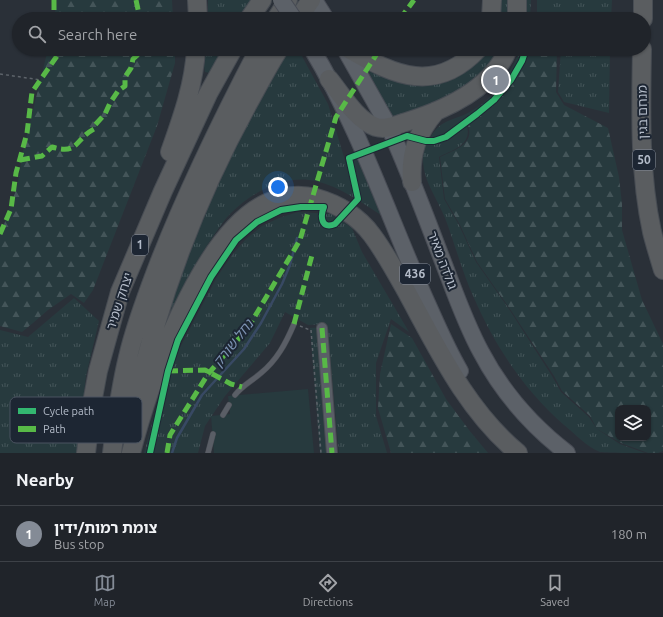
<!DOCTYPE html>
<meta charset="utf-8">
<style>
:root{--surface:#20242a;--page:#2d3036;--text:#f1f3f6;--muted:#a2a4a8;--line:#3d4147;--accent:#848b96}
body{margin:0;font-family:Ubuntu,"Noto Sans Hebrew",sans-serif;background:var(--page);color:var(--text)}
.controls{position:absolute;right:12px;bottom:12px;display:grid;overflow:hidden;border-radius:8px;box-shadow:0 1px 3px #0004}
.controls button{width:36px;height:36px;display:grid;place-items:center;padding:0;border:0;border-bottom:1px solid var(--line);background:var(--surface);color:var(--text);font:20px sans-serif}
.you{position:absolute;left:278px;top:187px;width:14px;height:14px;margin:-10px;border:3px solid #fff;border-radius:50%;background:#1a73e8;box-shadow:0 0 0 6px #1a73e833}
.badge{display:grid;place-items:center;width:26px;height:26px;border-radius:50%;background:var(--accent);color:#fff;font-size:13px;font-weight:700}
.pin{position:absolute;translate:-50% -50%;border:2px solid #fff;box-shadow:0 1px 4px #0006}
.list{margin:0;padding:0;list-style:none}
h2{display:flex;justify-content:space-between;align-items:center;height:52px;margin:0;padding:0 16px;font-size:17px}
h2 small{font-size:13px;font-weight:400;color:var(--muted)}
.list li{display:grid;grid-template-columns:26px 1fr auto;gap:12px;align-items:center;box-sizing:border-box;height:56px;padding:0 16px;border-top:1px solid var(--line)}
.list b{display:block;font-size:15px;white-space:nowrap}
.list p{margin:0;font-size:13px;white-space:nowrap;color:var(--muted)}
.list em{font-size:13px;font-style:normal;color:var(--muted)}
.icon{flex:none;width:22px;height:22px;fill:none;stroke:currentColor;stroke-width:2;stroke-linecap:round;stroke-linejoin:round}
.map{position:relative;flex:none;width:663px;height:453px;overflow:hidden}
.search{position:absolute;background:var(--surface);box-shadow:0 1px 3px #0004;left:12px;right:12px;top:12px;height:44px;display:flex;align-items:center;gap:10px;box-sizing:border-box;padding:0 14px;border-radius:22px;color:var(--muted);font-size:15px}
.sheet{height:108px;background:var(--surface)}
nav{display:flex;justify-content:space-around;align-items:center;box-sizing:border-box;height:56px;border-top:1px solid var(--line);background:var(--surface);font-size:11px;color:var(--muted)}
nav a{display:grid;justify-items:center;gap:2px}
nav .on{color:var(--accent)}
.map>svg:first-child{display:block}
</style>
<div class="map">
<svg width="663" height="453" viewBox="0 0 663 453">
<defs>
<pattern id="grass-tufts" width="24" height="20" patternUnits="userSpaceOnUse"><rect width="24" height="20" fill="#273a3e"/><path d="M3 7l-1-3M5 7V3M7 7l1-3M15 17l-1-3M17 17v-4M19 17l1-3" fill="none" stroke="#445559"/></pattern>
<pattern id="forest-firs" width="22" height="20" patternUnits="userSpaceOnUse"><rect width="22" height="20" fill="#273a3e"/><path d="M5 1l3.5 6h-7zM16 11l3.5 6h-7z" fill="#445559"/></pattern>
</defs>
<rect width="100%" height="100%" fill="#2a3038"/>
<path fill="url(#grass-tufts)" d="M208 0H252L240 19H208Z
M500 0H509V19H499Z
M527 0H531L530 19H526Z
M537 0H612L611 19H537Z
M206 49H224L210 73 205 72 204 67Z
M286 49H298L328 104 353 187 358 186 352 160 359 158 381 215C360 202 341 187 316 181 286 174 253 191 231 213 222 222 215 234 208 244 190 272 175 300 162 330L176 272 218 173Z
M487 49H501L496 59 455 96 391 121 368 70 390 78 417 85 437 83 483 56Z
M520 49H524C511 84 482 113 450 130 444 134 437 138 430 138 440 120 451 121 468 113 493 100 511 75 520 49Z
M561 49H610L609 113 564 102 558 92Z
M467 126C472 145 453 150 439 157L444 199 459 225 476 262 509 309 552 376 561 392 589 417 597 429 620 444 645 453C636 453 608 453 600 452 587 447 575 434 564 425 524 390 495 346 474 298 462 272 455 244 445 218 433 189 419 178 424 144 443 147 452 137 467 126Z
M298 212 332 214 352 228 362 252 409 332 391 319 376 363V416L387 453H339L327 324 308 325 285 312 270 343 225 396 205 426 198 453H144L158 402 173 361 217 277 233 254 246 239 262 226 279 218Z
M74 298 99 321 86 376 77 453H0V330L28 337Z
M326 327 337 453H320L310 328Z"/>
<path fill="url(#forest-firs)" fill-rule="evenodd" d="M57 0H172L173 19H54Z
M48 49H175V63L157 126 93 290 84 303 71 294 48 310 33 323 22 332 0 326V236L17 187 23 151Z
M530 49H557L556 92 564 105 608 128 619 177 622 204V230L642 300 663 344V451L658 453H648L621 443 597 429 590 416 562 391 554 376 510 309 477 262 460 225 445 199 440 157C453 151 475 144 468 126L497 102 509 88ZM618 408H648V438H618Z
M391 324 412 338 446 399 469 430 488 453H391L378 408 380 374Z"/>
<path fill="#273a3e" d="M308 389 314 453H214L211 416 230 414 228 396Z"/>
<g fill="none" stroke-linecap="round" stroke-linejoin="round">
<path stroke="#384963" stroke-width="2.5" d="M172 453 177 438 202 395 244 349 261 323 282 284 290 265 297 238"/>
<defs>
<path id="lane" d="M235 395C243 385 252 381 261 373 277 360 286 343 294 324
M223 415 229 405
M208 453 213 434"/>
<path id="street" d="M322 328 332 453"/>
<path id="primary" d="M314 0 326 19
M312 49C360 129 389 218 427 303 437 325 447 349 460 371
M345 49 389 127C408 169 424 212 440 254 453 287 464 321 481 352 502 392 532 426 567 453"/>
<path id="highway" d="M197 0 198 19
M517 0V19
M249 19 262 0
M276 19 288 0
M298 19 311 0
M491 19 492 0
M643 19V0
M349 49C395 76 436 94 478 49
M642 49C641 109 639 172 652 232 655 244 659 257 663 270
M329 79C342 95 356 120 376 127 386 130 396 125 406 122 445 110 492 89 508 49
M170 152C182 118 194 85 196 49
M412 182C410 153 417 133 436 111
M134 409C157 302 196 198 249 102 259 84 268 66 279 49
M86 453 92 403 98 371 120 292 163 191 208 94 233 49
M112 453C116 421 120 389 128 357 135 326 147 295 158 266 187 191 222 120 259 49
M131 453C148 385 200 233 267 203 282 196 300 194 316 198 338 204 359 217 372 235 384 251 394 269 404 287 436 345 465 409 518 453"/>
</defs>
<use href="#lane" stroke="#484c53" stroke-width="6"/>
<use href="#street" stroke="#484c53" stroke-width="12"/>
<use href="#primary" stroke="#484c55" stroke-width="18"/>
<use href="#highway" stroke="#474c53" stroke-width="20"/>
<path stroke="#5d636a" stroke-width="1.5" stroke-dasharray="3 3" stroke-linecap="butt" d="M0 74 41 80
M300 326 310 330
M311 330 321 453"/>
<use href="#lane" stroke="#5a5e66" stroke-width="5"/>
<use href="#street" stroke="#5a5e66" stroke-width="10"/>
<use href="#primary" stroke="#5c6168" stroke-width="16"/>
<use href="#highway" stroke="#5a5d60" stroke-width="18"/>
<defs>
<path id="primary-bridge" d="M281 0 294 19"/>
</defs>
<use href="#primary-bridge" stroke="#484c55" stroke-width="18" stroke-linecap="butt"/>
<use href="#primary-bridge" stroke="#5c6168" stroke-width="16"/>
<path stroke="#58b947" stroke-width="5" stroke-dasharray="10 5" stroke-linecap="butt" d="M54 0V17L56 19
M136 0 140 19
M400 19 414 0
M20 160 42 156 52 147C79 155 74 140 94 129L95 125 105 114 110 103 118 91 125 86V77L131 68 133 59 144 49
M0 234 11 209 16 173 27 133 32 92 57 56 59 49
M294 324 312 255
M322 328 332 453
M168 371 205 370 231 384 242 387
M167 453 170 435 208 374 248 328 300 240 336 117 380 49"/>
<defs>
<path id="cycleway" d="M150 453 168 371 178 340 211 277 236 240 257 222 281 210 301 207H324C320 216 321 230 335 224L358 199 349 158 407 136 426 141H434L446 137 477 114 494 100 511 80 522 61 526 49"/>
</defs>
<use href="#cycleway" stroke="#1d2633" stroke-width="8"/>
<use href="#cycleway" stroke="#33b770" stroke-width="6"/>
</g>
<g text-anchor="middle" stroke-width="4" stroke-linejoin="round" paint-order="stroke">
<g fill="#1d2633" stroke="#878f9c" stroke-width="1">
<rect x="633" y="150" width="22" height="20" rx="3"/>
<rect x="132" y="235" width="16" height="20" rx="3"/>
<rect x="400" y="264" width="30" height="20" rx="3"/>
</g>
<g font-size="12" font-weight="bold" fill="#b4bcc9">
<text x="644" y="164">50</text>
<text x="140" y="249">1</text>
<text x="415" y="278">436</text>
</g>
<g font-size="13" fill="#b4bcc9" stroke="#1d2633">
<text transform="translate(642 112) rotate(-91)" y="5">מנחם בגין</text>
<text transform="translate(443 260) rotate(69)" y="5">גולדה מאיר</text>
<text transform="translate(119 301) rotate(-72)" y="5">יצחק שמיר</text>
</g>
<g font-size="14" font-style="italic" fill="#7c92b1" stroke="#1d2633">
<text transform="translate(233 343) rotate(-52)" y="5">נחל שורק</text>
</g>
</g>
<rect x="10" y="397" width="132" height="46" rx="6" fill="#1d2633" stroke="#4a5360" stroke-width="1"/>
<rect x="18" y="408" width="18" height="6" fill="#33b770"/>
<rect x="18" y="426" width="18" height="6" fill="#58b947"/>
<g font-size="11" fill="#b4bcc9">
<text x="43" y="415">Cycle path</text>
<text x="43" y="433">Path</text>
</g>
</svg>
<div class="controls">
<button><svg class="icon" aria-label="layers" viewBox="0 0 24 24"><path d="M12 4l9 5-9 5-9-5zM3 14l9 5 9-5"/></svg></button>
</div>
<div class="you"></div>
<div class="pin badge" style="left:496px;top:80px">1</div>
<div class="search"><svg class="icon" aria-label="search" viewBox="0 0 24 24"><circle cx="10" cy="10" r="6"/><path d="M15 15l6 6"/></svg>Search here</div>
</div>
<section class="sheet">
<h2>Nearby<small></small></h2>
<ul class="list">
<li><span class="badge">1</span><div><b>צומת רמות/ידין</b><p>Bus stop</p></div><em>180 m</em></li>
</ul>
</section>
<nav>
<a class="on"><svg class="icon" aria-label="map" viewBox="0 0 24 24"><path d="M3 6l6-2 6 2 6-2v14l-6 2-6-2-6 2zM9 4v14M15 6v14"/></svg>Map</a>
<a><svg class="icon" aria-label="directions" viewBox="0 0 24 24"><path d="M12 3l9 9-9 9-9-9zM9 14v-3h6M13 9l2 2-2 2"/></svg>Directions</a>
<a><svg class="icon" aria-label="saved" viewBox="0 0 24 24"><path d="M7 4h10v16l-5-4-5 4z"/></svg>Saved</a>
</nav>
